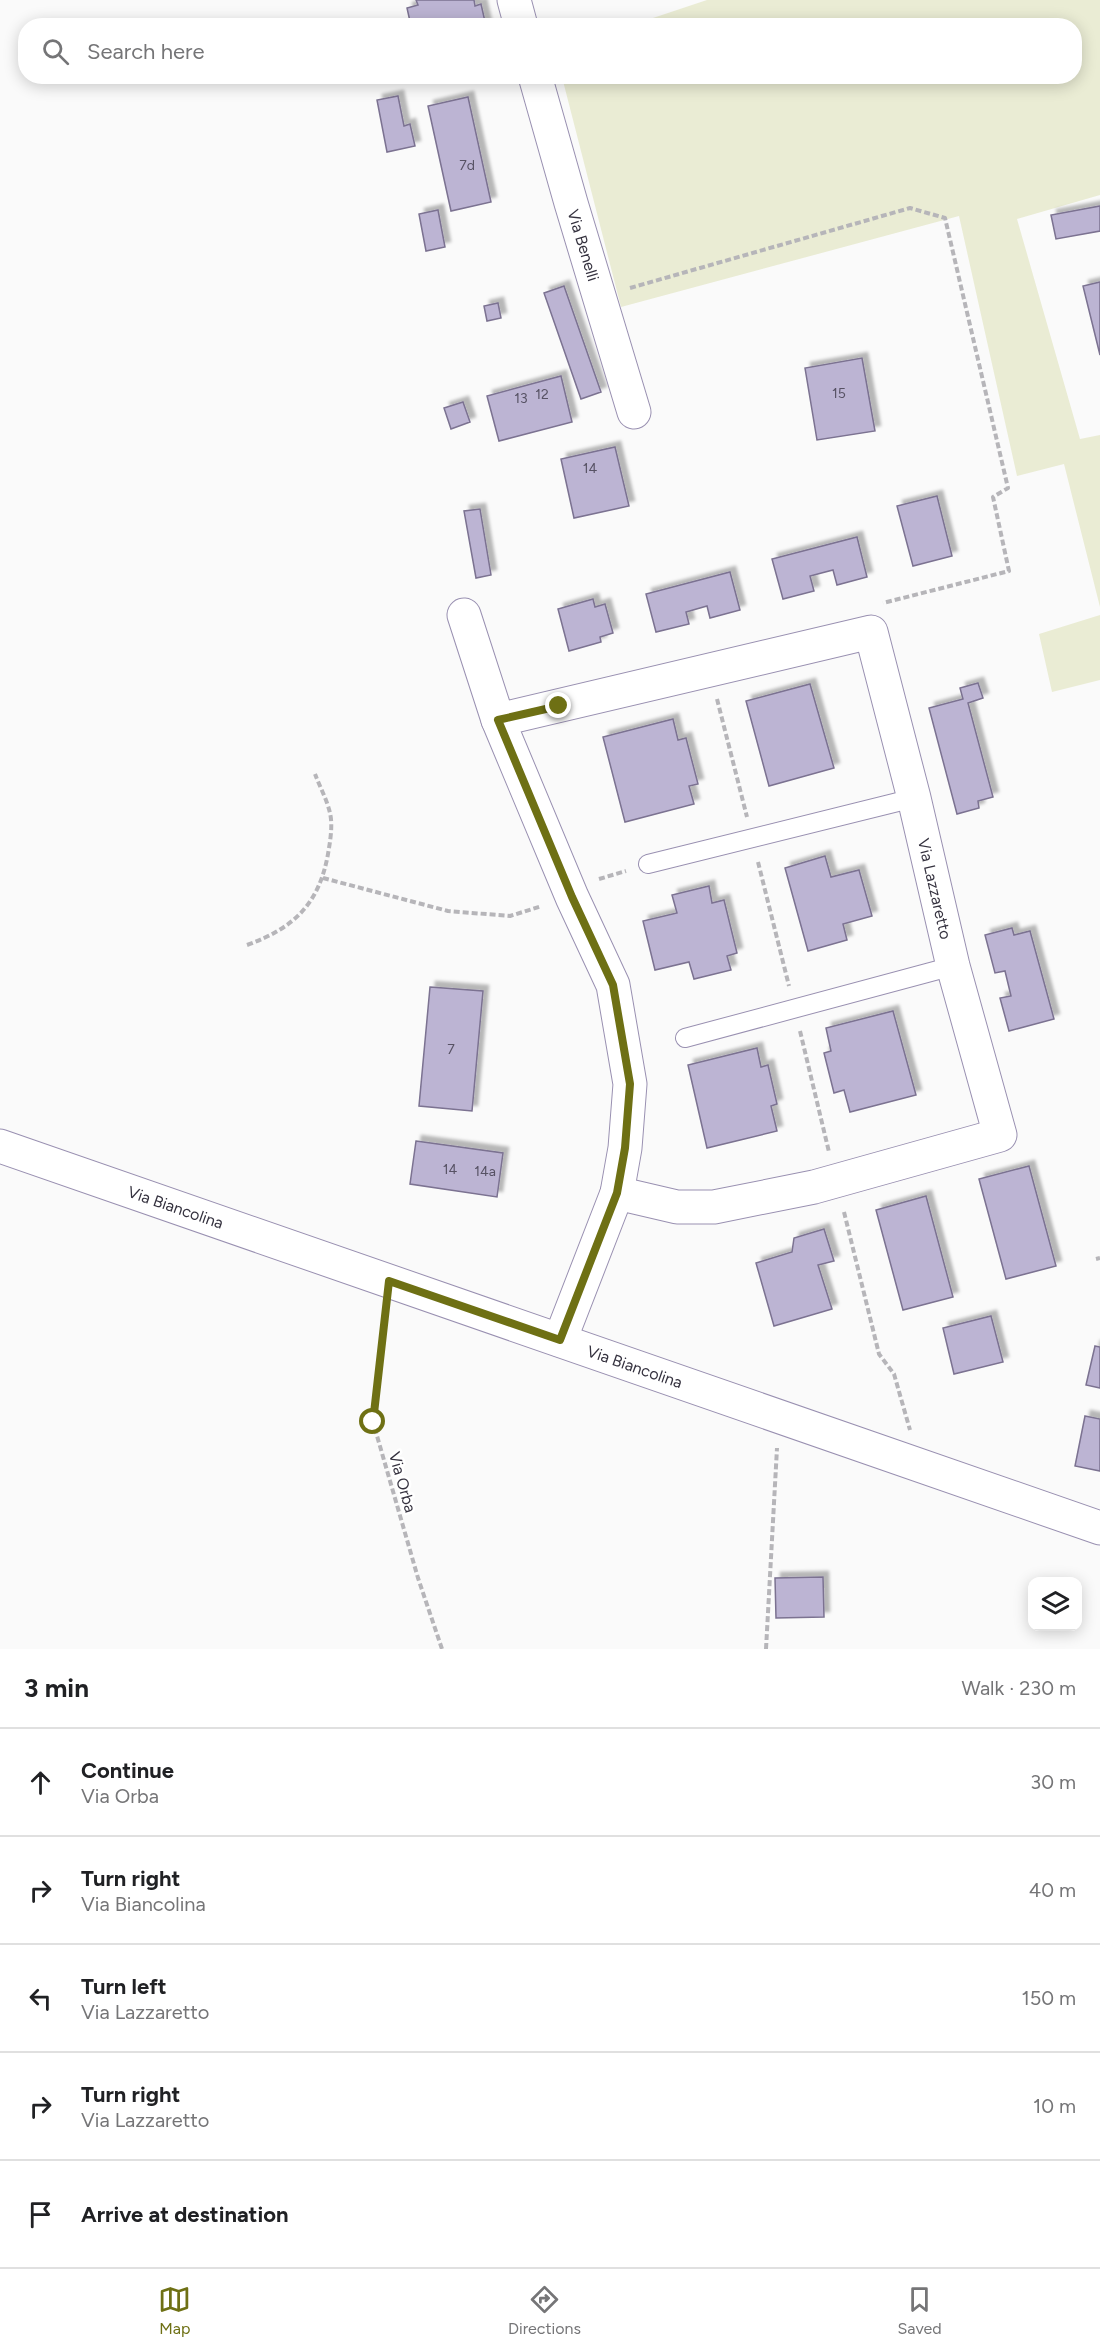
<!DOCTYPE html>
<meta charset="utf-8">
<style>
:root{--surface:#fff;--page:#f2f2f2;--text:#202124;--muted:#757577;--line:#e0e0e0;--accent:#6e7014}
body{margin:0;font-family:Figtree,sans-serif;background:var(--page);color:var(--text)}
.controls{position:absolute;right:18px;bottom:18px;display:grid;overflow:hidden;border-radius:12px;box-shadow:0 3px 15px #0003}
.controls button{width:54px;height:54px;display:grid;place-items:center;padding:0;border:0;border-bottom:2px solid var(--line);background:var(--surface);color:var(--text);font:30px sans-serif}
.stop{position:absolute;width:18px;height:18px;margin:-14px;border:4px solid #6e7014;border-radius:50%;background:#fff}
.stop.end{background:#6e7014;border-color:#fff;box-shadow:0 2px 6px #0008}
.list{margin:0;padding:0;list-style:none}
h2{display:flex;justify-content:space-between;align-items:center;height:78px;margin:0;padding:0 24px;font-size:26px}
h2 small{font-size:20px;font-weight:400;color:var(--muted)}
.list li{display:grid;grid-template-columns:39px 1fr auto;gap:18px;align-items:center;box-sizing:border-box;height:108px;padding:0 24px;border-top:2px solid var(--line)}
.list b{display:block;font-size:22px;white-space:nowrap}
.list p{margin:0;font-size:20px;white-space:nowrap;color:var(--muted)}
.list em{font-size:20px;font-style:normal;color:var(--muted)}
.icon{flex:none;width:33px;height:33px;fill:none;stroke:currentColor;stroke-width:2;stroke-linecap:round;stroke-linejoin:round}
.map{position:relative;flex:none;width:1100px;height:1649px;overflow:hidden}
.search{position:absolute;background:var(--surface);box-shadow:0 3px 15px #0003;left:18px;right:18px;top:18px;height:66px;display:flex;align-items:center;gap:15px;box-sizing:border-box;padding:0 21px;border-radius:24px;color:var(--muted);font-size:22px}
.sheet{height:618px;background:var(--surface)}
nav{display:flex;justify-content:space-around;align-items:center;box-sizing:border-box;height:84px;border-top:2px solid var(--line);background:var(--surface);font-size:16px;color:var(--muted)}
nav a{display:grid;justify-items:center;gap:3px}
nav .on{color:var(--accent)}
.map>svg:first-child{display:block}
</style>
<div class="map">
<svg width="1100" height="1649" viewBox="0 0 1100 1649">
<defs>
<filter id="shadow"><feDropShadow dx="5.5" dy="-5.5" stdDeviation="1.5" flood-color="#0004"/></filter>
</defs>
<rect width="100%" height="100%" fill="#fafafa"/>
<path fill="#eaecd4" d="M707 0H1100V195L1017 219 1080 439 1100 435V607L1064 464 1017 476 959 216 621 307 562 77 1074 76V26L632 25Z
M1100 615V680L1052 692 1039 634Z"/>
<path fill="#bcb4d3" stroke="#7b7291" stroke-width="1.5" filter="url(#shadow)" d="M416 0H474L475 6 481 4 486 26H411L407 8 418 5Z
M398 96 404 126 410 124 415 146 387 152 377 100Z
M468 97 491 202 451 211 428 106Z
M1100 206V231L1056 239 1051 215Z
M438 210 445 247 426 251 419 214Z
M1100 282V355L1083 286Z
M564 286 601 392 581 399 544 293Z
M498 303 501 318 487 321 484 306Z
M862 358 875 431 817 440 805 368Z
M561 376 572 422 499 441 487 396Z
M463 402 470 422 451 429 444 408Z
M615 447 629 506 574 518 561 459Z
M937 496 952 556 913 566 897 506Z
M480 509 491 575 476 578 464 511Z
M857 537 867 577 837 585 833 570 810 576 814 591 783 599 772 559Z
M730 572 740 610 710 618 707 606 686 612 689 624 656 632 646 594Z
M593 599 595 607 605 604 613 633 600 637 601 642 569 651 558 609Z
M978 683 983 698 968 703 993 797 978 801 979 808 957 814 929 708 963 699 960 688Z
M810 684 834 768 769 786 746 701Z
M673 719 678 740 686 738 698 784 689 786 694 804 625 822 603 737Z
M825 856 831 877 859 870 872 916 843 924 847 940 808 951 785 868Z
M709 886 712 903 724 900 737 953 727 956 731 970 694 979 689 962 655 970 643 921 677 913 672 895Z
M1012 928 1014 935 1030 931 1054 1019 1009 1031 1000 998 1011 996 1005 971 995 973 985 935Z
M430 987 483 991 472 1111 419 1106Z
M893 1011 916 1095 850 1112 844 1090 834 1093 824 1053 831 1051 826 1028Z
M757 1048 761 1067 768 1065 777 1104 771 1106 777 1131 707 1148 688 1065Z
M416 1141 503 1153 497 1197 410 1184Z
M1029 1166 1056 1266 1006 1279 979 1179Z
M926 1196 953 1297 903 1310 876 1210Z
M824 1229 834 1261 818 1265 832 1309 774 1326 756 1263 792 1252 794 1238Z
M991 1316 1003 1362 954 1374 943 1328Z
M1095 1346 1100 1347V1388L1086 1385Z
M1085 1416 1100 1419V1471L1075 1466Z
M823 1577 824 1617 776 1618 775 1578Z"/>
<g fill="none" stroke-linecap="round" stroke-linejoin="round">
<defs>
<path id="lane" d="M648 864 914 798
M685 1038 953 966"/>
<g id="street">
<path d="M514 0 521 26"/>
<path id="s1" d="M535 76 571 203 634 412"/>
<path d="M464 615 498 720 572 897 613 985 630 1084 625 1148 617 1193 560 1340"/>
<path id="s2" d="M498 720 871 632 914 798 953 966 1000 1135 814 1187 714 1207H677L617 1193"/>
</g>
<g id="secondary">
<path id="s3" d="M0 1146 1100 1528"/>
</g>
</defs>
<use href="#lane" stroke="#9990b1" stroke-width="20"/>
<use href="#street" stroke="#9990b1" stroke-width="35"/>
<use href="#secondary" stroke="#9990b1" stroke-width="35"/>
<path stroke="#b6b5b9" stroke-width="4" stroke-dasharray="6 3" stroke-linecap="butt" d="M630 288 910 208 945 218 1008 488 993 497 1009 571 883 603
M717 699 747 817
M758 862 789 986
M323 878 448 911 510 916 542 906
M599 879 626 871
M247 945C294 928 319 904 328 854 330 842 333 826 330 813 327 800 320 787 315 774
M800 1031 829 1152
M844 1212 879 1354 894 1374 910 1430
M1096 1259 1100 1258
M386 1312 373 1422 418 1578 442 1649
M766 1649 777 1448"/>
<use href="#lane" stroke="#fff" stroke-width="18"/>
<use href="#street" stroke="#fff" stroke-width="33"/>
<use href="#secondary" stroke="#fff" stroke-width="33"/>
</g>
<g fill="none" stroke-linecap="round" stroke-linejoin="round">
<path stroke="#6e7014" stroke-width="8" d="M373 1422 389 1281 560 1340 617 1193 625 1148 630 1084 613 985 572 897 498 720 559 706"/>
</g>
<g text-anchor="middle" stroke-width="5" stroke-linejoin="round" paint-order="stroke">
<g font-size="14" fill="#575264">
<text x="467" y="170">7d</text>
<text x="839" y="398">15</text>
<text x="542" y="399">12</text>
<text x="521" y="403">13</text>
<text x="590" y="473">14</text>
<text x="451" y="1054">7</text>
<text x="450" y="1174">14</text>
<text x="485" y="1176">14a</text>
</g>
<g font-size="16" fill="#35323f" stroke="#fff">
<text dy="6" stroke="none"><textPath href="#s1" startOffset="176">Via Benelli</textPath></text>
<text dy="6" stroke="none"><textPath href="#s2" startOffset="648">Via Lazzaretto</textPath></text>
<text dy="6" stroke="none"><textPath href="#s3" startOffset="186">Via Biancolina</textPath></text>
<text dy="6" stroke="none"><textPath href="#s3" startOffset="672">Via Biancolina</textPath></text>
<text transform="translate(403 1482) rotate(74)" y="6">Via Orba</text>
</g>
</g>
</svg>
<div class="controls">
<button><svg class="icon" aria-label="layers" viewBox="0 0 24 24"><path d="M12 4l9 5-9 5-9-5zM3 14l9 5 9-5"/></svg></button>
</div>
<div class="stop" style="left:373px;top:1422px"></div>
<div class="stop end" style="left:559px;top:706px"></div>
<div class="search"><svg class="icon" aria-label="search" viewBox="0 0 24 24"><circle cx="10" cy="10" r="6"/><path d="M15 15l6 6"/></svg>Search here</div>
</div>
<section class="sheet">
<h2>3 min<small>Walk · 230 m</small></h2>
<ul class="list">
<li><svg class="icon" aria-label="ahead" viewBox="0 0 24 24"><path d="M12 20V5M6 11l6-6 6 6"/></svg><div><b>Continue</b><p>Via Orba</p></div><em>30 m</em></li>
<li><svg class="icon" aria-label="right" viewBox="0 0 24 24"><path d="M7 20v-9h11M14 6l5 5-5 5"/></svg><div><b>Turn right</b><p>Via Biancolina</p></div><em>40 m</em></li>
<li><svg class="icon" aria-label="left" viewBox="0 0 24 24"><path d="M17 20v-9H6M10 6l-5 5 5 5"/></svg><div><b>Turn left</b><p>Via Lazzaretto</p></div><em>150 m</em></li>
<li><svg class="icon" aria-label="right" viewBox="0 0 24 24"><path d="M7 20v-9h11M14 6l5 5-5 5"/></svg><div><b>Turn right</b><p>Via Lazzaretto</p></div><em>10 m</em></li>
<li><svg class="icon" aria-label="arrive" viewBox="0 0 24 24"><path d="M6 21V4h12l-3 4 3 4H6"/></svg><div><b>Arrive at destination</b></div></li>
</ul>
</section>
<nav>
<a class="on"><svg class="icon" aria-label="map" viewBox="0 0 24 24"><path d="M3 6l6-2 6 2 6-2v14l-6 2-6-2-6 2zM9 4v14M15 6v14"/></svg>Map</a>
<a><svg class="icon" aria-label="directions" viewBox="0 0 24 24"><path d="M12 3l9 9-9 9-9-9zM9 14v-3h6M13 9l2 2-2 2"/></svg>Directions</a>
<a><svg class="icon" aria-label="saved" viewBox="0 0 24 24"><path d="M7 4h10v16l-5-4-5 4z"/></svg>Saved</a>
</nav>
